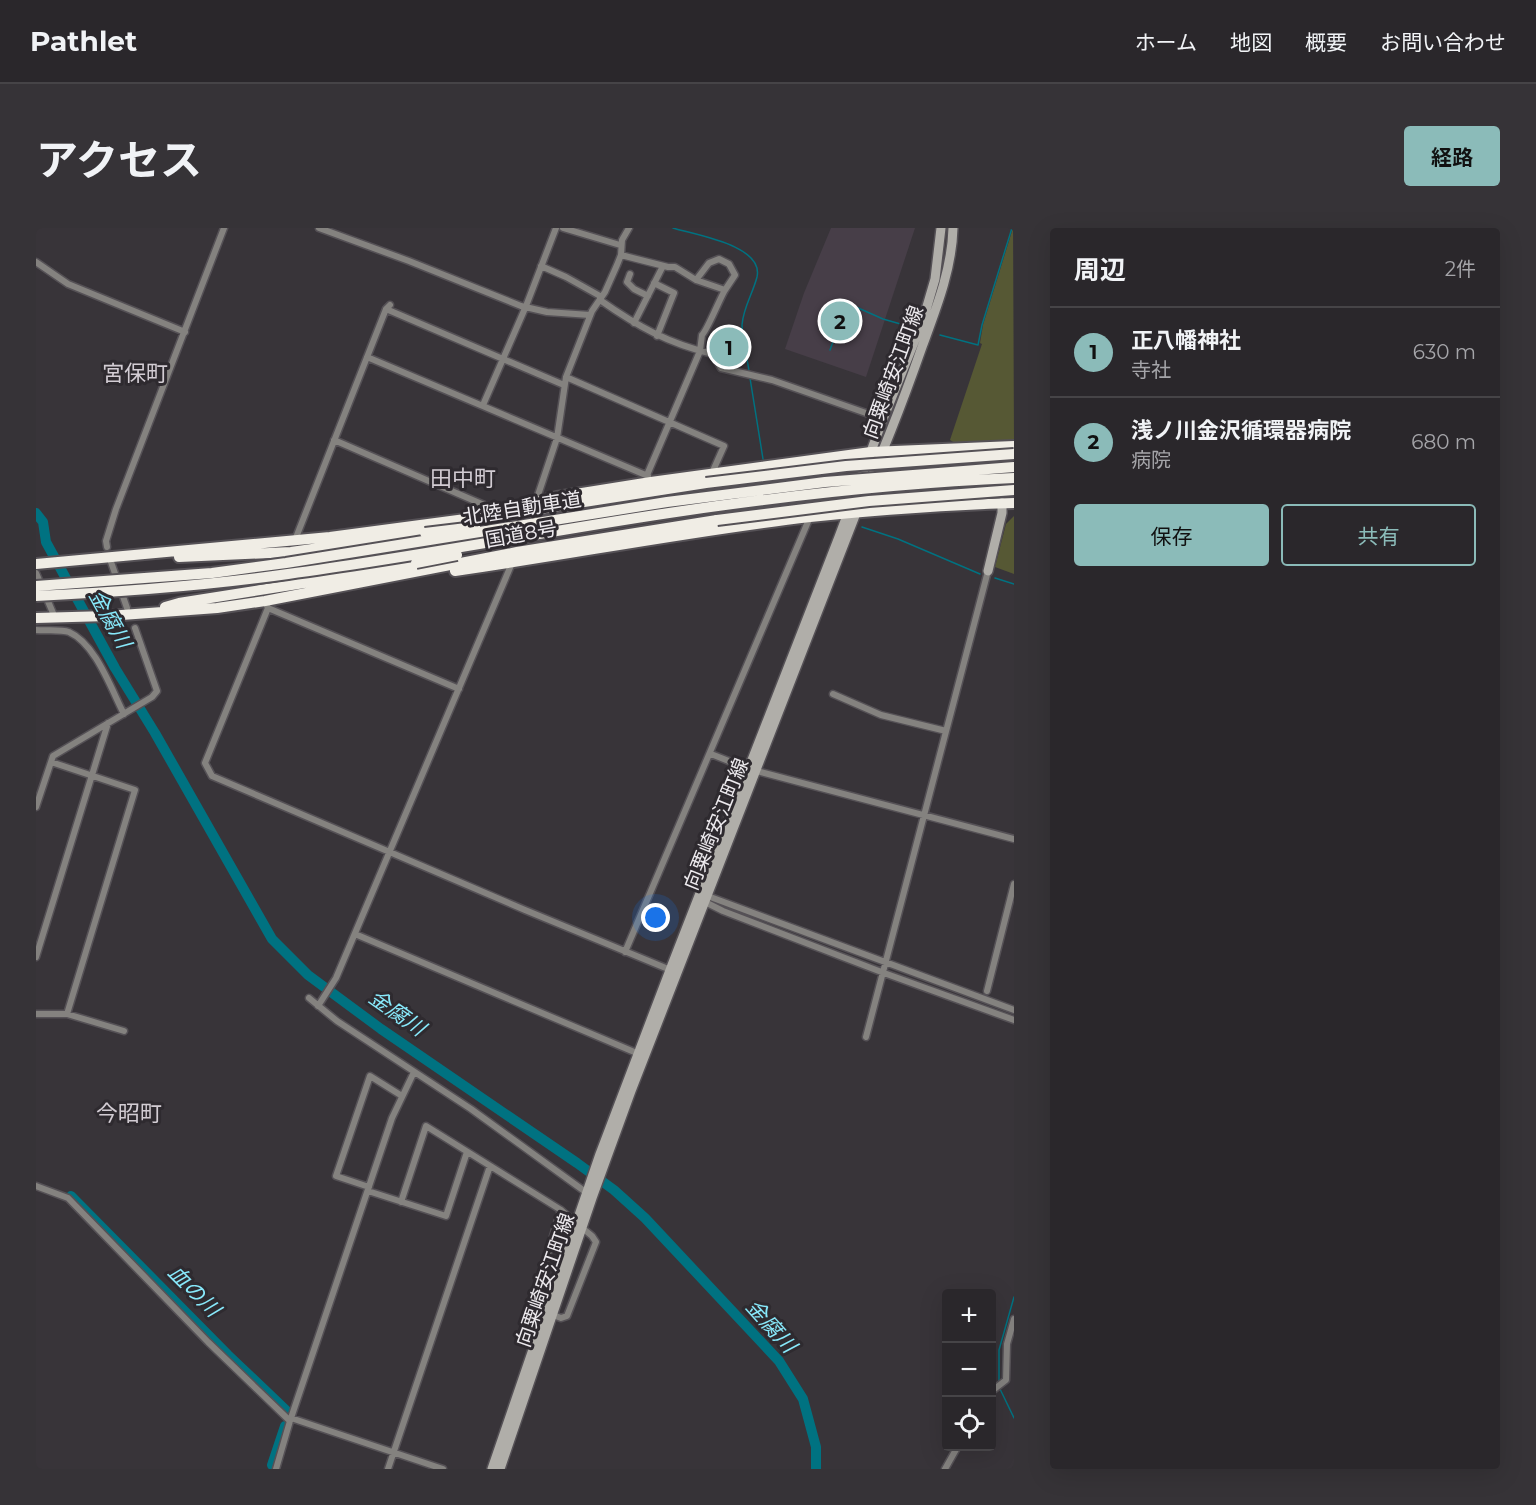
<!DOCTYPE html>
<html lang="ja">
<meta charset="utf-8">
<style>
:root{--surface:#2a272b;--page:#363337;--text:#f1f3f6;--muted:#a5a5a9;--line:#464447;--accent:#8bbbb9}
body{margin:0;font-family:Montserrat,"Noto Sans JP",sans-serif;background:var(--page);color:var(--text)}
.controls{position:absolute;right:18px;bottom:18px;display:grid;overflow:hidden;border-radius:6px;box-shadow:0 6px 24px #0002}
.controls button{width:54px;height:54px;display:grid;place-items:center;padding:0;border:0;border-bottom:2px solid var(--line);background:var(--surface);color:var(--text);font:30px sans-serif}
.you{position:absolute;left:620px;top:690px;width:21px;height:21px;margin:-15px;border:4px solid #fff;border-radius:50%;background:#1a73e8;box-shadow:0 0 0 9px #1a73e833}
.badge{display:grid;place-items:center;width:39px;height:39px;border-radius:50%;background:var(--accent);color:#111;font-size:20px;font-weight:700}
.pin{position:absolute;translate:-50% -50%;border:3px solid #fff;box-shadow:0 2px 6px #0006}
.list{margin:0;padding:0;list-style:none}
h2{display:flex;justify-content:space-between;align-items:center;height:78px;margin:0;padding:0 24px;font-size:26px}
h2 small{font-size:20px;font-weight:400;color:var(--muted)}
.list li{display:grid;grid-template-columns:39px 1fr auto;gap:18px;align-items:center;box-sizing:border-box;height:90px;padding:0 24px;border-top:2px solid var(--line)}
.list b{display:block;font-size:22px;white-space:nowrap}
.list p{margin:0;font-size:20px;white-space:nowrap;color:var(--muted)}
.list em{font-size:20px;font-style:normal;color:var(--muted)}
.actions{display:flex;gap:12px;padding:18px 24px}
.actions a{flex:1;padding:14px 0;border:2px solid var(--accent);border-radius:6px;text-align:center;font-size:21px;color:var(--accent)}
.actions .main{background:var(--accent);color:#111}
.icon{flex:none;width:33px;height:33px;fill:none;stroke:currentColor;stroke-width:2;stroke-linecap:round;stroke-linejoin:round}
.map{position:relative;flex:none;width:978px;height:1241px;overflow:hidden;border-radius:6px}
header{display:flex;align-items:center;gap:36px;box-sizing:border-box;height:84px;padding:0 30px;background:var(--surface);border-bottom:2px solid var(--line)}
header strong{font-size:28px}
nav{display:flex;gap:33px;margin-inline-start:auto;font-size:21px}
.intro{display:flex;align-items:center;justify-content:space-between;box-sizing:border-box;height:144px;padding:0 36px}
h1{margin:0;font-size:42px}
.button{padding:15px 27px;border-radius:6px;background:var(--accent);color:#111;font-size:21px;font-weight:700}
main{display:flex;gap:36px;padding:0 36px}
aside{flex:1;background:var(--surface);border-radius:6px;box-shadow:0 6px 24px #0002}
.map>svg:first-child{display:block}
</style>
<header>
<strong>Pathlet</strong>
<nav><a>ホーム</a><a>地図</a><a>概要</a><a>お問い合わせ</a></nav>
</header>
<div class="intro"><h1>アクセス</h1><a class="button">経路</a></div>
<main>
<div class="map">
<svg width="978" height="1241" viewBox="0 0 978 1241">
<rect width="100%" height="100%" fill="#383439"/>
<path fill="#473e48" d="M795 0H879L830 149 749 121 768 65Z"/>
<path fill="#565834" d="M977 0 978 212 919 215 914 212 946 116 944 115 947 97Z
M978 288V346L959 339 970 296Z"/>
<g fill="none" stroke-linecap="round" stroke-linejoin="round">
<path stroke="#007281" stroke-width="1.5" d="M637 0C659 7 728 17 721 49 717 65 707 80 706 97 706 112 711 128 713 143
M904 107 942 117 946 97 976 0
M794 122 811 75 847 91 875 99
M714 150 727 231
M826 299 862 311 944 346
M959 350 978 356
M963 1153V1122L978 1069
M964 1161 978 1190"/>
<path stroke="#007281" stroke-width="10" d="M0 285 7 294 10 314 79 440 119 505 236 711 272 747 345 801 541 935 578 962 609 990 743 1133 767 1171 780 1219V1241
M35 968 192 1127 253 1185
M236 1237 249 1198"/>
<defs>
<path id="street" d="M283 0 373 33 485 78 511 84 554 87
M527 0 584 17
M585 27 632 39H639L660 52 689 62C684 70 671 103 666 107L664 123 611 247
M0 34 32 56 149 104
M505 38 530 49 564 68V72C601 98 633 116 677 126L685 140 736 152 847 191
M594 46 591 54 598 61 612 68
M660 52 673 35 683 31 693 36 699 47 689 62
M618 55 638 65 621 108
M350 81 528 157
M598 95 627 38
M331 129 612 248
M530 149 688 218 676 245
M447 177 490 78 520 0
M298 212 455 280 459 287
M500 273 521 210 530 149 556 83 569 64 581 37 585 27 586 12 593 0
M259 312 350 81 354 77
M71 319 70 313 80 281 188 0
M75 334 91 380
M0 345 17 385
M229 373 232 380 169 535 176 548 489 682 637 743
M232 380 423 461
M0 402C10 403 24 401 33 404 60 416 75 461 88 486
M797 466 845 487 910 503
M675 526 713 541 978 611
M15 534 99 562 31 786
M0 579 17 528 116 469 121 463 99 400
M669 667 978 782
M667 673 687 683 848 745 978 792
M319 706 603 826
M589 724 774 289
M0 729 72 495
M951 763 978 656
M273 770 301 793 435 881 551 965
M282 778 300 750 476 335
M0 786H31L88 803
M830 809 952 343
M0 958 32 970 172 1114 254 1193
M333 959 300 948 334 848 366 868
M332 963 410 988 431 924
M365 974 390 898 525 982 497 1074 498 1080 509 1084
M525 982 535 991
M517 1087 525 1090 531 1088 560 1014 556 1008 550 1003
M956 1163 970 1152 971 1116 978 1091
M255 1190 407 1241
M240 1241 254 1193 356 890 378 844
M352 1241 454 938
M909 1241 922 1218"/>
<path id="secondary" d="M952 343 966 285V275
M456 1241 564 926 634 742 803 309 847 191 887 92 899 51 905 0
M464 1241 556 970 595 863 820 285C845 230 866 176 886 119 900 81 916 41 917 0"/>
<path id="highway" d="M485 278 521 269 615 254 835 224 978 218
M143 329 255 324 389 305
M0 336 294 309 497 282 670 255
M419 343C537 326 655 303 774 289 842 282 910 277 978 275
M129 379 143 375 287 352 380 335
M0 390 72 388 181 380 229 373 481 324 681 292"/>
</defs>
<use href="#street" stroke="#555156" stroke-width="9"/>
<use href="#secondary" stroke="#555156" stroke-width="12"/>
<use href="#highway" stroke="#555156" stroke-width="14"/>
<use href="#street" stroke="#84827f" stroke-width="6"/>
<use href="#secondary" stroke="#b0aea9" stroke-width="9"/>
<use href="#highway" stroke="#f0ede5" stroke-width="10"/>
<defs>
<path id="highway-bridge" d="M670 255 810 238 978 226
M681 292 833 273 978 262
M389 305 439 299
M380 335 421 327
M0 358 176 345 250 335 631 274 789 254 978 239
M0 368C84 364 168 358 252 346 379 329 506 304 633 285 747 268 862 255 978 250"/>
</defs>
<use href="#highway-bridge" stroke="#555156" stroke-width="14" stroke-linecap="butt"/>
<use href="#highway-bridge" stroke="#f0ede5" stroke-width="10"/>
</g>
<g text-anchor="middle" stroke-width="6" stroke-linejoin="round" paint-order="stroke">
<g font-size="20" fill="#edeaee" stroke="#2e2a2f">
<text transform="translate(857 144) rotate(-70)" y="7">向粟崎安江町線</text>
<text transform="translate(486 280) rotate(-9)" y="7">北陸自動車道</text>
<text transform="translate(485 306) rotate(-10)" y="7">国道8号</text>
<text transform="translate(680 596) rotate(-68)" y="7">向粟崎安江町線</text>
<text transform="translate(509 1052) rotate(-71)" y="7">向粟崎安江町線</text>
</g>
<g font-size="21" font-style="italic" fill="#88e9fb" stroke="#2e2a2f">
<text transform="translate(74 391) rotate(61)" y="7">金腐川</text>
<text transform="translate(361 785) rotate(35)" y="7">金腐川</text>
<text transform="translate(158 1063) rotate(45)" y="7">血の川</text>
<text transform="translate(735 1098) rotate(48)" y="7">金腐川</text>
</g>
<g font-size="22" fill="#d2ccd3" stroke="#2e2a2f">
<text x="99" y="153">宮保町</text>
<text x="427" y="258">田中町</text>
<text x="93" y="893">今昭町</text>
</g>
</g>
</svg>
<div class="controls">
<button>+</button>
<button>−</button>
<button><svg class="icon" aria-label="locate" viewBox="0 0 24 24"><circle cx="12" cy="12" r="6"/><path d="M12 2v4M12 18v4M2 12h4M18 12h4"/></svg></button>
</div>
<div class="you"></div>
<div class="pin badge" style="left:693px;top:119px">1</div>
<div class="pin badge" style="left:804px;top:93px">2</div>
</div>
<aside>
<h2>周辺<small>2件</small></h2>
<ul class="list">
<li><span class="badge">1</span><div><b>正八幡神社</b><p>寺社</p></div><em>630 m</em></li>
<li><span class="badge">2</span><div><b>浅ノ川金沢循環器病院</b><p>病院</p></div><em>680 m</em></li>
</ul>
<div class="actions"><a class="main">保存</a><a>共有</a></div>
</aside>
</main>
